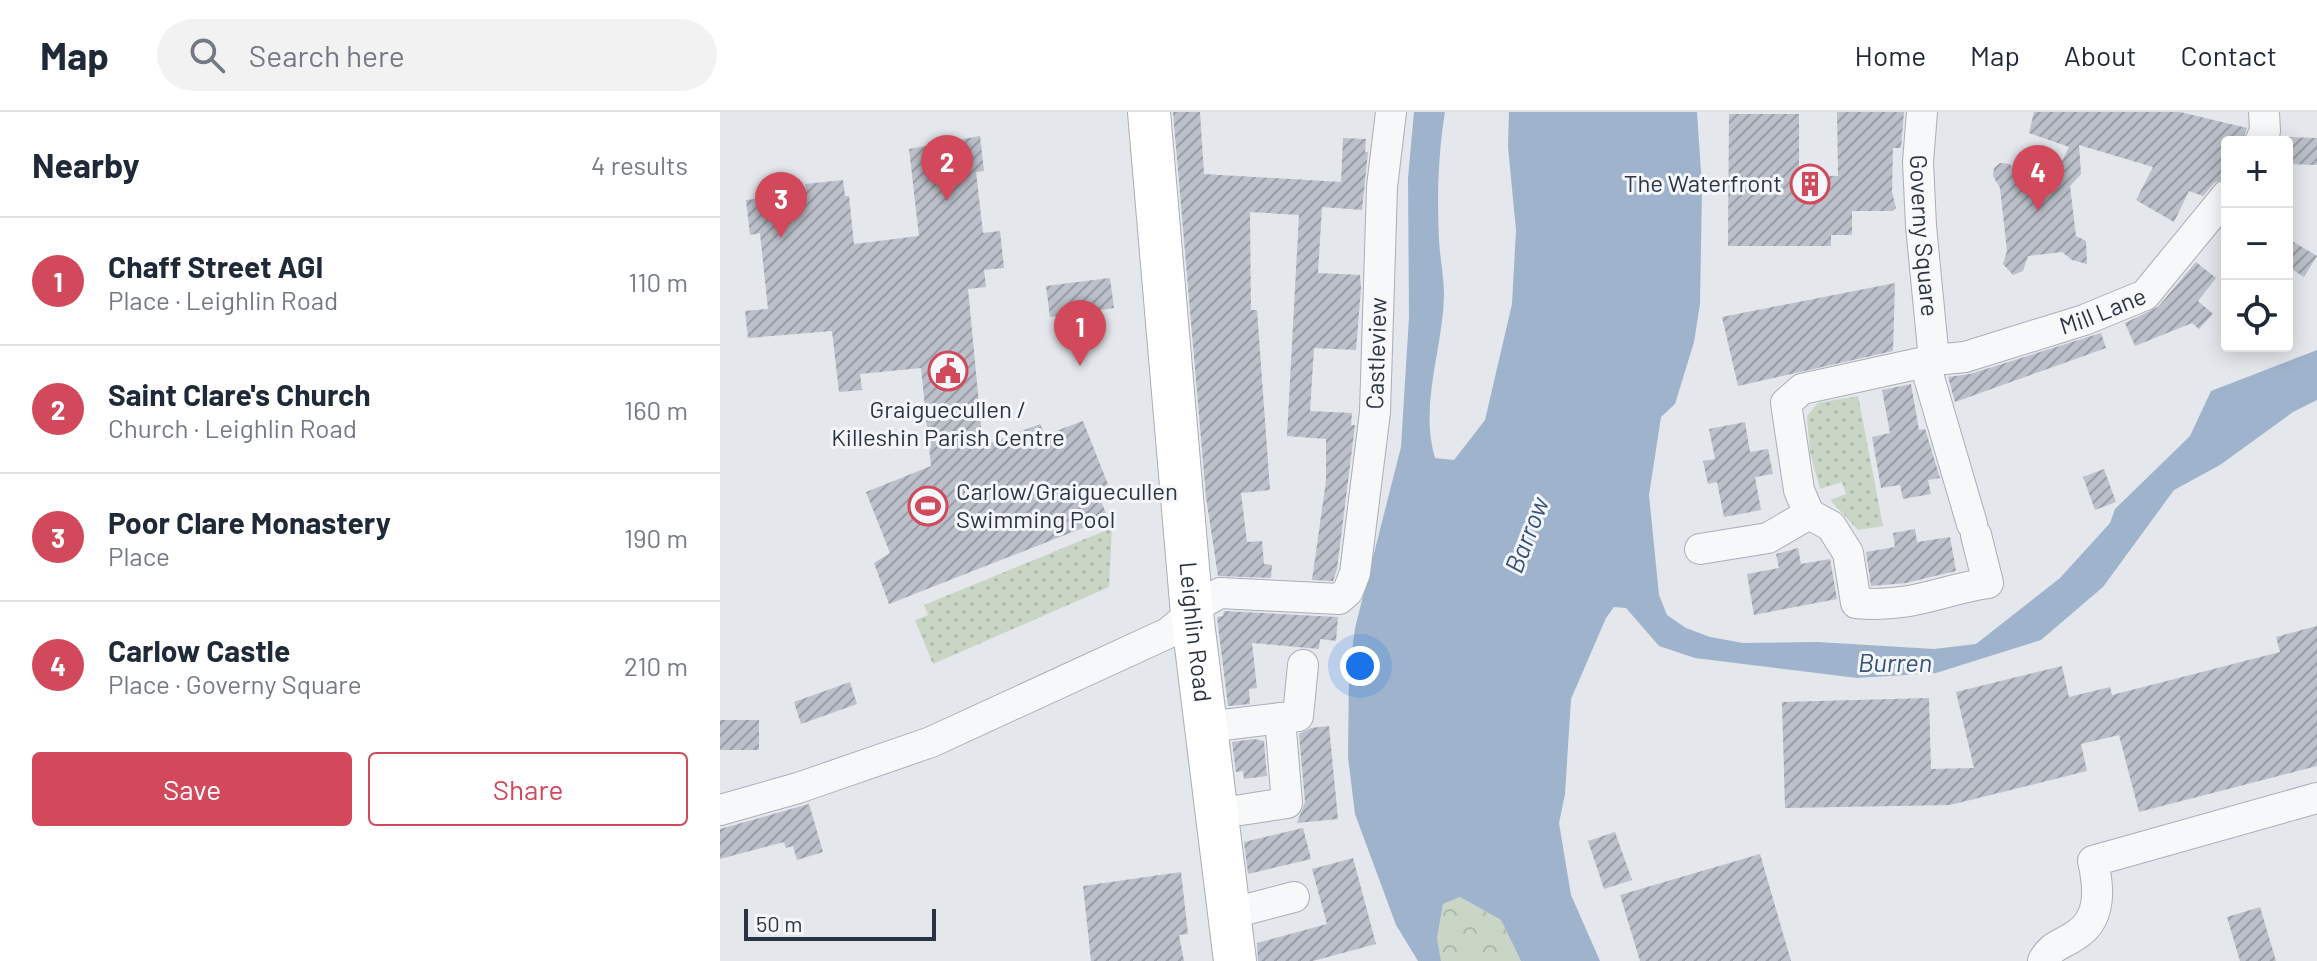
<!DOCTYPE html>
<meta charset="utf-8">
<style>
:root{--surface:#fff;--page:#f2f2f3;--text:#1f2937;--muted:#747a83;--line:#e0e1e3;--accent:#d1495b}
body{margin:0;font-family:Barlow,sans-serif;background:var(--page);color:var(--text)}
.controls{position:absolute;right:24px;top:24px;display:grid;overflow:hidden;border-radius:8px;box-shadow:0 4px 20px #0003}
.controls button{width:72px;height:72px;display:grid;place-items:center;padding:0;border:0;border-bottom:2px solid var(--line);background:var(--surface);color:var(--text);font:40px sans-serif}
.scale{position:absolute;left:24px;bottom:20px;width:192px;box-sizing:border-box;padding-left:8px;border:4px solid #2b3445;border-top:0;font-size:22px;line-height:28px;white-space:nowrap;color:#2b3445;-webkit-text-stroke:6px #f4f6f9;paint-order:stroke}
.you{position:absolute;left:640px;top:554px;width:28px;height:28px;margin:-20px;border:6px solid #fff;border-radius:50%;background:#1a73e8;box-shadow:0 0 0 12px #1a73e833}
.badge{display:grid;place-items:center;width:52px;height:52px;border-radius:50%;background:var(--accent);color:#fff;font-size:26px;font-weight:700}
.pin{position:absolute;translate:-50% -66px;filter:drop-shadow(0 2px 4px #0008)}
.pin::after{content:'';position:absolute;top:42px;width:28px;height:24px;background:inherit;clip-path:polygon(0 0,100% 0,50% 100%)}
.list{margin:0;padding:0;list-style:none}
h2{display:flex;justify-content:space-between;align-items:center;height:104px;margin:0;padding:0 32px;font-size:34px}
h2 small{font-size:26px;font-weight:400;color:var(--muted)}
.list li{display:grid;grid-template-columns:52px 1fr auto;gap:24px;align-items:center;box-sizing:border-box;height:128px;padding:0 32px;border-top:2px solid var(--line)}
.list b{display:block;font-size:30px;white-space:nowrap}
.list p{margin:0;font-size:26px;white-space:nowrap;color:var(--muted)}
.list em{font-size:26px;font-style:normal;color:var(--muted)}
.actions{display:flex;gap:16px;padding:24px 32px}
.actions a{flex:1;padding:18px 0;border:2px solid var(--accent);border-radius:8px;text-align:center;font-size:28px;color:var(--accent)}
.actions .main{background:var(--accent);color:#fff}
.icon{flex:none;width:44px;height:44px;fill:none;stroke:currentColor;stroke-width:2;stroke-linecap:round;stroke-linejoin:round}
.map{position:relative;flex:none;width:1597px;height:849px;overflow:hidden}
header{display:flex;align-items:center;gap:48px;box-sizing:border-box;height:112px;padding:0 40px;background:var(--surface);border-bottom:2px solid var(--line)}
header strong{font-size:38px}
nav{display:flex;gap:44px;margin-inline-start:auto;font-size:28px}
.search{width:560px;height:72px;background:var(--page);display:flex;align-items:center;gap:20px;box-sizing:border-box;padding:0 28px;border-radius:44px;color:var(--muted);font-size:30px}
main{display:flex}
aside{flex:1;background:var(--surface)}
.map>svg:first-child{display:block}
</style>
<header>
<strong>Map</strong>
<div class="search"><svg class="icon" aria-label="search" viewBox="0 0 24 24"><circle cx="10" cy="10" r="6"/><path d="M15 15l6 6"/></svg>Search here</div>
<nav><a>Home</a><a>Map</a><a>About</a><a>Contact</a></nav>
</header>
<main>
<aside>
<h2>Nearby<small>4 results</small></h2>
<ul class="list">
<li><span class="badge">1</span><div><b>Chaff Street AGI</b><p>Place · Leighlin Road</p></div><em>110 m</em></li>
<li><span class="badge">2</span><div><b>Saint Clare's Church</b><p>Church · Leighlin Road</p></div><em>160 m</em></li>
<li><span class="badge">3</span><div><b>Poor Clare Monastery</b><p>Place</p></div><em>190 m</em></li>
<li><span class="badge">4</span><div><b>Carlow Castle</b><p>Place · Governy Square</p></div><em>210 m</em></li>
</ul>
<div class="actions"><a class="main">Save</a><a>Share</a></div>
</aside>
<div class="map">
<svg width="1597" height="849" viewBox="0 0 1597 849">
<defs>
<pattern id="grass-dots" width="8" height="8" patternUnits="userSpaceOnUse" patternTransform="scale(2)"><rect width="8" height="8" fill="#c9d6c5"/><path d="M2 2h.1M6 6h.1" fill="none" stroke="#adb8ab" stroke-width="1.8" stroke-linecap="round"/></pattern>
<pattern id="forest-crowns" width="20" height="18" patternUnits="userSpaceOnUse" patternTransform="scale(2)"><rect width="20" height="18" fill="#c9d6c5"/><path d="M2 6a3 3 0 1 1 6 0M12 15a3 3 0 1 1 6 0" fill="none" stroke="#adb8ab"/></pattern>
<pattern id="building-hatch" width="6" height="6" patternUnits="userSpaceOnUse" patternTransform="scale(2)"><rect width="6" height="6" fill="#bbc0ca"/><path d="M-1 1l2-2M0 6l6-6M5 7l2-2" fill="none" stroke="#989da6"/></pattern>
</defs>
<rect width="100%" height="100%" fill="#e4e7ec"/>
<path fill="url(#grass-dots)" d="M1138 284 1163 414 1138 418 1110 388 1126 382 1122 370 1100 377 1090 340 1087 304 1098 291Z
M392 416 389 475 213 552 195 508 208 503 204 493Z"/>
<path fill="url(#forest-crowns)" d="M740 785 781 808 801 849H721L717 826 723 792Z"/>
<path fill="#9fb4cc" d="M694 0H725C718 43 717 85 719 128 720 146 724 165 724 183 723 237 699 293 715 346L734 348 765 308 792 192 796 118 788 35 789 0H977L982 75 980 192 974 230 955 292 941 305 929 383 939 483 947 503 966 516 990 525 1023 531 1098 530 1214 537 1256 532 1340 466 1390 411 1395 397 1470 324 1491 279 1597 238V288L1573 300 1500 353 1454 378 1383 475 1321 528 1216 561 1137 566 975 546 939 534 906 496 894 495 886 506 851 587 845 682 839 711 851 783 880 849H801L781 808 740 785 723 792 717 826 721 849H698L676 813 635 702 628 645 629 562 635 516 681 335 689 205 688 66Z"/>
<path fill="url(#building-hatch)" d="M453 0H480L484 62 621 70 623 26 646 27 645 40H648L642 98 602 95 598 161 640 163 641 176 636 238 594 236 590 299 632 301 631 313H635L617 457 613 469 592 468 606 369V327L567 324 579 103 530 100 531 198H537L550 378 521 381 527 430 542 429 544 452 552 453 551 466 498 464 486 385Z
M1117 0H1184L1181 36H1173L1172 80 1176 96 1172 99H1132V123H1111V134H1008L1009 2H1079V63L1118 64Z
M1314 0H1460L1527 16 1522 30H1507V65L1494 71 1483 84 1469 79 1454 110 1416 88 1433 55 1359 33 1361 62 1350 74 1356 124 1366 129 1367 152 1352 148 1342 140 1308 144 1303 159 1293 163 1283 152 1287 139 1280 76 1273 64 1274 56 1280 51 1290 52 1299 68 1335 64 1349 35 1309 21Z
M260 24 264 59 256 60 263 121 280 119 284 156 264 158 266 175 248 177 263 334 320 312 325 323 363 309 389 375 377 380 388 406 169 492 154 451 170 441 146 380 211 354 201 256 140 262 142 278 119 280 112 219 28 226 25 199 48 197 40 121 30 123 26 88 70 83 86 79 85 72 123 68 125 84H129L134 132 199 124 189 37Z
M1567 25 1597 26V53L1567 52Z
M1567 126 1597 144 1584 165 1567 154Z
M1476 150 1496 166 1478 189 1493 202 1479 217 1472 211 1415 234 1405 211 1438 195Z
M390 166 394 196 330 205 326 174Z
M1175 171 1173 239 1018 274 1002 205Z
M1381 221 1386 236 1235 290 1228 265 1250 262Z
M1191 272 1199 318 1205 317 1220 366 1208 368 1211 382 1183 387 1180 373 1161 376 1152 325 1170 321 1162 278Z
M1025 310 1030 340 1048 337 1053 362 1035 365 1041 398 1004 405 997 370 988 372 983 349 995 347 989 317Z
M1384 357 1396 390 1375 398 1363 365Z
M1195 417 1197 430 1230 425 1236 459 1186 471 1151 474 1146 440 1175 435 1173 421Z
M1078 436 1081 452 1110 447 1117 487 1034 503 1027 462 1059 456 1056 442Z
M504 499 618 505 616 529 600 527 599 537 532 531 537 576 529 577 530 592 508 594 497 505 503 504Z
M1597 514V654L1419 700 1399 623 1361 632 1367 659 1230 693 1065 696 1062 590 1209 586 1211 657 1254 656 1236 580 1342 554 1349 585 1390 575 1392 583 1560 540 1556 525Z
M130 570 137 592 81 612 74 590Z
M0 608H39V638H0Z
M609 614 618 707 577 711 585 690 579 622 591 616Z
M534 627 544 629 547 664 524 667 523 659 516 660 512 630Z
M89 692 103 740 77 748 73 734 66 736 64 730 0 747V717Z
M583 716 591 747 528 762 524 730Z
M895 720 912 768 884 777 868 729Z
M1040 742 1071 849H920L900 783Z
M633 746 656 832 593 849H538L537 831 607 812 592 757Z
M461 760 468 822 459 823 464 849H371L363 774Z
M1540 795 1556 849H1520L1507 805Z"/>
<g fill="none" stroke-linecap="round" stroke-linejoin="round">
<defs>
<g id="street">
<path id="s1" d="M1202 0 1198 50 1201 114 1214 248"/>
<path d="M1540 30 1545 19 1544 0"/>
<path d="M1205 252 1252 412"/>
<path id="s2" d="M1256 423 1268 471C1217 479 1192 496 1136 491L1128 441 1111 414 1089 402 1079 378 1066 291 1082 277 1214 248 1245 245 1364 208 1425 183 1507 83"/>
<path d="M980 437 1048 426 1089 402"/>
<path d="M486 615 578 604 583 553"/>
<path id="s3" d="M0 698 78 676 211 630 448 521 484 490 500 481 619 487 628 479 635 461 655 300 662 75 671 0"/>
<path d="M521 698 567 691 560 606"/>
<path d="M509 802 574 785"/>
<path d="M1323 849C1331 833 1342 833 1356 823 1382 807 1379 775 1373 749L1597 686"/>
</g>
<g id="secondary">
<path id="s4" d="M429 0 472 502 515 849"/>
</g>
</defs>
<use href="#street" stroke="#a9aeb7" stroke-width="32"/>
<use href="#secondary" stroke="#a9aeb7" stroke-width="44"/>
<use href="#street" stroke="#f7f8fa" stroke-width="30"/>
<use href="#secondary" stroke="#fff" stroke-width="42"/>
</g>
<defs>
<symbol id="building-ring" viewBox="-11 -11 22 22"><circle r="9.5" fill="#f4f6f9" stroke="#d1495b" stroke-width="1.5"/><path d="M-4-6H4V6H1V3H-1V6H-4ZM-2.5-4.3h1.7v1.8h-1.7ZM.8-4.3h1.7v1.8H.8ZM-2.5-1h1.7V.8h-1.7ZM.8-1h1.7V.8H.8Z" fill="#d1495b"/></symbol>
<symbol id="civic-ring" viewBox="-11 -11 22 22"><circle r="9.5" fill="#f4f6f9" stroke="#d1495b" stroke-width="1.5"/><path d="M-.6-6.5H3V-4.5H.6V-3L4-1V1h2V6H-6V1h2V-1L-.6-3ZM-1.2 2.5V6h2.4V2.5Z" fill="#d1495b"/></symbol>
<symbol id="stadium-ring" viewBox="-11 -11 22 22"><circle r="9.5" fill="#f4f6f9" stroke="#d1495b" stroke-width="1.5"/><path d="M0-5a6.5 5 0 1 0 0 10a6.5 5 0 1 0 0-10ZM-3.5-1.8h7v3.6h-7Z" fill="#d1495b"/></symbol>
</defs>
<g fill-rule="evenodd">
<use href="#building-ring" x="1068" y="50" width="44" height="44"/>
<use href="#civic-ring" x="206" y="237" width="44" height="44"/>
<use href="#stadium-ring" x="186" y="372" width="44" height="44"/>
</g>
<g text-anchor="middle" stroke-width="6" stroke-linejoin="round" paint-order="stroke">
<g font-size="24" fill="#2b3445" stroke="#f4f6f9" text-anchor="end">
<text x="1062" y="80">The Waterfront</text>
<text x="228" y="306" text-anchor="middle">Graiguecullen /<tspan x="228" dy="28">Killeshin Parish Centre</tspan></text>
<text x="236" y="388" text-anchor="start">Carlow/Graiguecullen<tspan x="236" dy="28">Swimming Pool</tspan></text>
</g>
<g font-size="24" fill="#2b3445" stroke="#f4f6f9">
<text dy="8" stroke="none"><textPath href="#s1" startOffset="124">Governy Square</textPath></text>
<text dy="8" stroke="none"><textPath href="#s2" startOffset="738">Mill Lane</textPath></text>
<text dy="8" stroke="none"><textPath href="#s3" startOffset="920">Castleview</textPath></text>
<text dy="8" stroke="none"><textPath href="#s4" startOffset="522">Leighlin Road</textPath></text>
</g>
<g font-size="26" font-style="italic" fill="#34527a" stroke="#f4f6f9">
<text transform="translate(807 423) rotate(-69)" y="9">Barrow</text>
<text x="1175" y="560">Burren</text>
</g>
</g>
</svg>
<div class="controls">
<button>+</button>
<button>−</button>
<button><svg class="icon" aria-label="locate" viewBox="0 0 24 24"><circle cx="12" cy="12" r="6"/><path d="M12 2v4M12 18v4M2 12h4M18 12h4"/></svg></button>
</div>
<div class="scale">50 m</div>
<div class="you"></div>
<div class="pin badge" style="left:360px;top:254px">1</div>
<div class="pin badge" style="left:227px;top:89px">2</div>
<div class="pin badge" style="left:61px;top:126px">3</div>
<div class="pin badge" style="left:1318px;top:99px">4</div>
</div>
</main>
